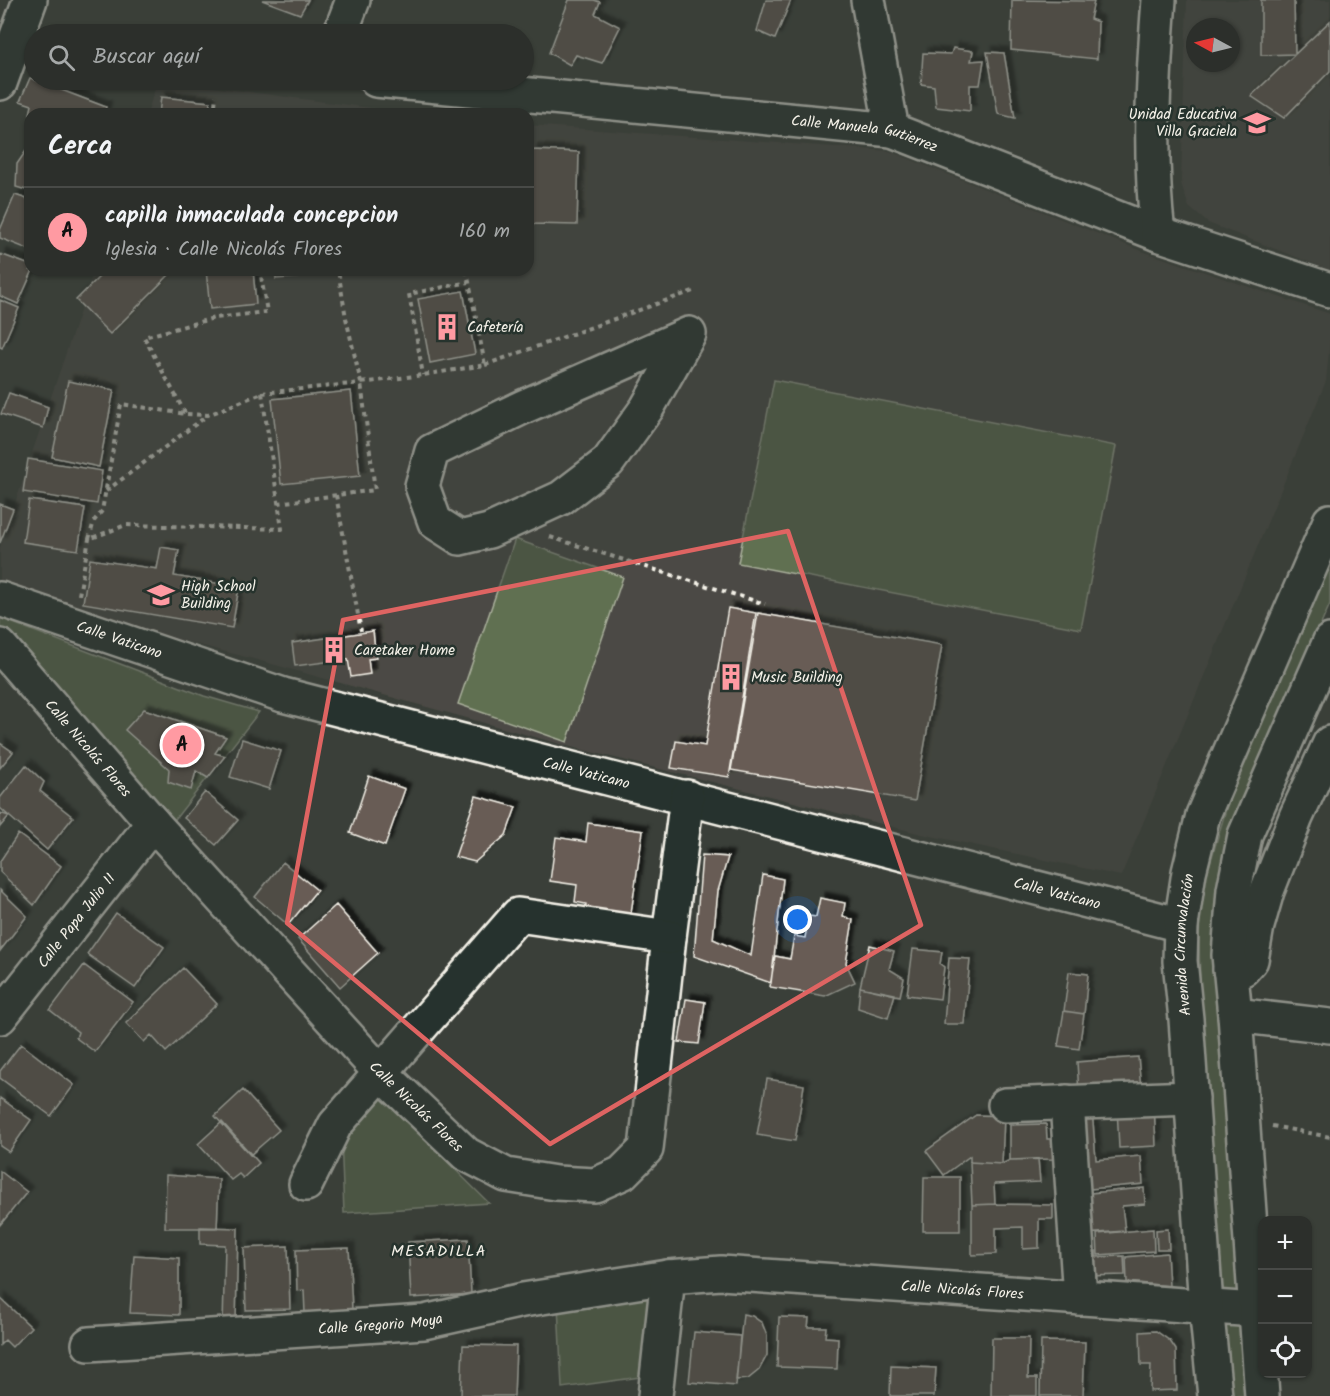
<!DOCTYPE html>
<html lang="es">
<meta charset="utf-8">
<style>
:root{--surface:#2c2f2b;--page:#343733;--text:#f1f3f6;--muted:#a6a9a9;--line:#484a47;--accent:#ff9aa2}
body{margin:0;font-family:Kalam,sans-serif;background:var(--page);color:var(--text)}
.controls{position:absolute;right:18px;bottom:18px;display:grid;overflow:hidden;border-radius:12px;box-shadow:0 2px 4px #0004}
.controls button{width:54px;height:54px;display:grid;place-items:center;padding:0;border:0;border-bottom:2px solid var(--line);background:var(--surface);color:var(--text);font:30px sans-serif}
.compass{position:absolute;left:1186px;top:18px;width:54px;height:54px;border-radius:50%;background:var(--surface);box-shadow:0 2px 4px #0004;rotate:277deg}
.you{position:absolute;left:798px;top:920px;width:21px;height:21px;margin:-15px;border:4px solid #fff;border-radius:50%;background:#1a73e8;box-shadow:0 0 0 9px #1a73e833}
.badge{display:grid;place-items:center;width:39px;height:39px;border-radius:50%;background:var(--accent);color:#111;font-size:20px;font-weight:700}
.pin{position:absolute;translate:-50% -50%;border:3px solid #fff;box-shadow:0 2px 6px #0006}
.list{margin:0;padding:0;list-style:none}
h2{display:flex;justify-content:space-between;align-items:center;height:78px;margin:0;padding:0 24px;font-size:26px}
h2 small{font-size:20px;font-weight:400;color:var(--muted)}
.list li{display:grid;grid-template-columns:39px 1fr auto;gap:18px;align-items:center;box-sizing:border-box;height:90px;padding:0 24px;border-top:2px solid var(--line)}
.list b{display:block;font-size:22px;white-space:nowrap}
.list p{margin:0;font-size:20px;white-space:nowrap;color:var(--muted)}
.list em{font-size:20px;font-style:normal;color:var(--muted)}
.icon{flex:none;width:33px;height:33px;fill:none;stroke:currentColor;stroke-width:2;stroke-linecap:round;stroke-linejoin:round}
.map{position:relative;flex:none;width:1330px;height:1396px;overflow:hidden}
.search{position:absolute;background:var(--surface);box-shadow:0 2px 4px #0004;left:24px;top:24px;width:510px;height:66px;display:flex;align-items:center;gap:15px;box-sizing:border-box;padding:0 21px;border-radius:33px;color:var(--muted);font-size:22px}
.panel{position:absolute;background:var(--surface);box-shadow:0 2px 4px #0004;left:24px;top:108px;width:510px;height:168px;border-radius:18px}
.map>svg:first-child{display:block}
</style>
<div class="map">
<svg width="1330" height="1396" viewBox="0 0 1330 1396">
<defs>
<filter id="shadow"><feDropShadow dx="5.5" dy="-5.5" stdDeviation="1.5" flood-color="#0009"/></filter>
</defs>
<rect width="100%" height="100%" fill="#3a3f39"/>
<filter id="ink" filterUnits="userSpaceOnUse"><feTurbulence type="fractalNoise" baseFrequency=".0167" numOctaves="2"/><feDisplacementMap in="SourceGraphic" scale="12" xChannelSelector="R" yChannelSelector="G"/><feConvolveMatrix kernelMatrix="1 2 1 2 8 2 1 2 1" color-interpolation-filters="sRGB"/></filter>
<g filter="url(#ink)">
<path fill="#4b4a44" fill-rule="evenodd" d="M1187 0H1330V270L1208 223 1189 207 1181 183ZM1195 27H1231V63H1195Z
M158 80 416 114H147Z
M528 125 889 151 1144 252 1330 314V340L1326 381 1121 876 922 834 571 747 254 659 122 625 0 582V548L94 270H528Z"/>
<path fill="#606f51" stroke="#aab09c" stroke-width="1.5" d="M774 380 1116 446 1081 629 738 563Z
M515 539 623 577 567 742 458 704Z
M1330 561V604L1271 736 1229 843 1214 918 1213 960 1237 1292 1223 1293 1200 986 1199 939 1201 894 1227 806 1267 707Z
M0 618 204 696 259 712 172 823 0 632Z
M376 1091 489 1203 344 1213 341 1136Z
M657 1294 647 1376 562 1388 558 1305Z
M1226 1325 1240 1326 1245 1396H1231Z"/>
<path fill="#675b54" stroke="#f4f1e8" stroke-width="1.5" filter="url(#shadow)" d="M262 0H308L300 14Z
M569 0H594L600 2 595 14 620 27 602 63 576 55 570 65 549 53Z
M766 0H791L775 39 757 31Z
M1012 0 1094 1 1090 19 1098 22 1097 59 1011 50Z
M1261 0H1294L1295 54 1261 55Z
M1330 21V71L1284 118 1251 96Z
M953 48 973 51 971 61 984 60 980 85H970V111L936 107 934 86 921 84 923 53 951 54Z
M987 52 1004 53 1015 118 998 114Z
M30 78 106 107 104 114H30L32 105 20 101Z
M161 97 210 102 209 114H159Z
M28 148 30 149V191L16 187 17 164Z
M532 150 579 152 577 225 530 224Z
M15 195 30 200V250L0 238V230Z
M0 254 30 265V270H33L18 304 0 296Z
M106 270H174L110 334 76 300Z
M206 270H253L256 304 210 309Z
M275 270H301L302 277 276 279Z
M463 291 475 354 430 363 418 299Z
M0 300 19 308 2 348 0 347Z
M68 381 114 390 99 467 52 457Z
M351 391 360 476 281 484 272 399Z
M9 393 48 407 43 428 1 414Z
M28 459 102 471 97 504 23 492Z
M29 500 85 508 78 550 23 542Z
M0 504 13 509 0 543Z
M161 547 179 550 174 576 239 587 232 628 83 603 90 559 157 569Z
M728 608 756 613 729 777 671 768 676 741 705 746Z
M758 613 942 645 915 801 731 770Z
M373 631 376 658 368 659 370 674 351 677 348 659 295 666 292 643Z
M144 709 226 737 215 753 225 756 208 778 196 771 191 790 168 782 169 769 125 730Z
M242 739 281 751 269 789 230 777Z
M0 743 13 752 0 768Z
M26 765 44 782 40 791 73 817 47 850 0 808V798Z
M369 776 405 789 385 846 350 833Z
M205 792 238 820 216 845 184 818Z
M476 796 516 807 506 835 475 862 455 857Z
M0 813 9 816 0 827Z
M588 823 643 831 630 920 585 913 586 904 575 902 577 885 550 881 556 837 586 842Z
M18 834 61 866 34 905 0 872V861Z
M702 855 728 857 718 891 713 939 751 956 763 875 783 879 771 983 694 956Z
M283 862 317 890 288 925 255 897Z
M0 890 27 916 0 951Z
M820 898 845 903 843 916 853 920 846 963 855 982 825 996 770 987 775 956 790 959 794 936 805 938 809 916 816 917Z
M336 905 378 953 340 987 298 939Z
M116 913 164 947 135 988 87 954Z
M870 945 894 951 889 969 904 978 900 996 860 987Z
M913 949 942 952 940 964 944 967 940 999 907 995Z
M949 958 970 959 964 1024H944Z
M84 965 133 1002 95 1052 76 1038 78 1032 50 1010Z
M183 968 217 1004 166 1052 151 1035 144 1042 126 1023Z
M1069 972 1088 974 1084 1014 1064 1011Z
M860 987 895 994 888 1018 858 1008Z
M686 999 705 1002 699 1044 679 1042Z
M1064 1011 1084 1014 1079 1049 1058 1046Z
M21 1044 74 1085 51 1116 0 1078V1071Z
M1138 1057 1141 1088 1079 1093 1077 1062Z
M767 1079 804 1085 795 1141 757 1135Z
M243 1090 279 1130 250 1155 215 1116Z
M0 1098 31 1120 9 1152 0 1146Z
M1154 1105 1156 1146 1119 1148 1117 1107Z
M1092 1109 1096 1160 1141 1156 1143 1184 1079 1190 1073 1111Z
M976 1115 1004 1116 1002 1164 970 1162V1156L944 1175 926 1151Z
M222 1122 259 1163 243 1178 239 1174 231 1180 198 1144Z
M1046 1124 1047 1139H1054V1159L1010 1160V1125Z
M1038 1159 1040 1182 994 1184 995 1204 972 1205 970 1162 1002 1164 1010 1160Z
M0 1171 27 1192 0 1225Z
M166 1175 219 1179 217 1228H165Z
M924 1177H960V1231H923Z
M1144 1188 1145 1204 1122 1206 1125 1231 1084 1234 1080 1194Z
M995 1204 1053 1205V1219H1039V1248L1023 1249V1227L996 1228V1254L972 1255V1205Z
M200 1227 238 1228 236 1322 223 1325 225 1245 200 1244Z
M1153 1229 1154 1251 1098 1255 1097 1234Z
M1168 1229 1169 1249H1157L1156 1230Z
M468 1239 471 1294 411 1298 408 1242Z
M288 1246 290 1309 246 1310 244 1248Z
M349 1248 352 1310 305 1313 304 1290 297 1291 296 1250Z
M1096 1251V1257L1124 1256 1125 1275 1086 1276 1085 1252Z
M1167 1253 1169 1286 1127 1282 1126 1257Z
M134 1255 179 1258V1315L130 1313Z
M0 1298 31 1327 12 1347 5 1340 0 1345Z
M743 1314 752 1316 762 1323 767 1336V1355L759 1370 748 1379 736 1380Z
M779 1317 809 1318 808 1327H826L825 1337 838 1338 837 1369 777 1367Z
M1156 1331 1170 1341 1176 1350 1177 1390 1150 1391 1151 1365H1141L1140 1332Z
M694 1332 740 1336 736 1386 689 1382Z
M992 1338H1029L1028 1378H1037V1396H991Z
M1041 1341 1085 1342 1083 1396H1040Z
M463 1345 516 1346 514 1396H461Z
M891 1366 936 1368 934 1396H890Z"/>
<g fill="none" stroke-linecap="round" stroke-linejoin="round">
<defs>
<g id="minor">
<path d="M868 0 892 130"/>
<path d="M340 34 353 0"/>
<path id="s1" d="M376 80 892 130 1158 234 1330 290"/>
<path d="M0 83 30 0"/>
<path d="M1158 234C1149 157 1153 77 1159 0"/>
<path d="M689 334 647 408 608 462 561 498 489 531 460 538 435 522 422 486 432 451 523 407Z"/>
<path id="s2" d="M0 599 283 695 1181 925"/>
<path id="s3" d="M0 646 153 823 380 1072 466 1154 506 1175 556 1183 595 1185 622 1173 646 1149 669 937 687 797"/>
<path d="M1230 970 1243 969 1251 960 1257 926 1267 891 1296 817 1330 743"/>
<path d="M1235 1015 1330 1026"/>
<path id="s4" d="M0 1017 153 823"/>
<path d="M1067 1102 1080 1298"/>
<path d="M1005 1105 1192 1098"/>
<path d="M306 1184 335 1125 518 915 669 937"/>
<path id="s5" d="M89 1344 424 1322 523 1300 668 1277 721 1273 1256 1310"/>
<path d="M655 1396 668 1277"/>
</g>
<g id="highway">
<path id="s6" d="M1215 1396 1206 1306 1186 1019 1180 961 1181 925 1189 872 1203 815 1330 521"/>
<path d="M1262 1396 1235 1015 1229 955 1234 890 1245 835 1330 641"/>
</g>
</defs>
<use href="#minor" stroke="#f4f1e8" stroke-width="38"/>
<use href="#highway" stroke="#f4f1e8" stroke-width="38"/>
<path stroke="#f4f1e8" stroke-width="4" stroke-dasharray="4.5 4.5" stroke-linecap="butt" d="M214 114 216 96
M466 270 469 282
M485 365 693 291
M262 393 282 529 126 525 89 539 94 521 102 511 121 404 186 414 208 415Z
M262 393 361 383 346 318 338 270
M185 413 144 337 214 318 267 312 260 270
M106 491 208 415
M336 495 361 631
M278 503 375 490 361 383 423 375 485 365 469 282 409 294 423 375
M550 537 765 604
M79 595 89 539
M1272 1126 1330 1137"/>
<use href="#minor" stroke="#26332d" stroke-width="33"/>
<use href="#highway" stroke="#26332d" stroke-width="33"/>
</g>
</g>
<path d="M0 0H1330V1396H0ZM788 531 921 925 550 1144 287 923 343 620Z" fill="#3a3f39" fill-opacity=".55" fill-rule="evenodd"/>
<path fill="none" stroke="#df6462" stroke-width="4.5" stroke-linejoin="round" d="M788 531 921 925 550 1144 287 923 343 620Z"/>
<defs>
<symbol id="school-bare" viewBox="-9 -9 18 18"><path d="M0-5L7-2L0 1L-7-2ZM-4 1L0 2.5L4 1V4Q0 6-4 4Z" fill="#ff9aa2" stroke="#26332d" stroke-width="2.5" paint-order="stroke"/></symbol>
<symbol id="building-bare" viewBox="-9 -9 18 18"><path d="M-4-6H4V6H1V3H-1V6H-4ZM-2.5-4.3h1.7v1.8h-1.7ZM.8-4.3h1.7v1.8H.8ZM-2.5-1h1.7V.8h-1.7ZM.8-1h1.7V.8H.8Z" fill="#ff9aa2" stroke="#26332d" stroke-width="2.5" paint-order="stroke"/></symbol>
</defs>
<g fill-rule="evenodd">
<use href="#school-bare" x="1238" y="104" width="38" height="38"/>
<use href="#building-bare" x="428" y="308" width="38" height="38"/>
<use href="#school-bare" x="142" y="576" width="38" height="38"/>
<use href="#building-bare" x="315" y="631" width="38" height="38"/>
<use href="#building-bare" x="712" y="658" width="38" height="38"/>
</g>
<g text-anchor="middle" stroke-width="5" stroke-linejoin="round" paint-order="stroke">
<g font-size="15" fill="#f4f1e8" stroke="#26332d" text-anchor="start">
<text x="1237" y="119" text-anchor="end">Unidad Educativa<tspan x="1237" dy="17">Villa Graciela</tspan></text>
<text x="467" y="332">Cafetería</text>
<text x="181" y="591">High School<tspan x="181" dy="17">Building</tspan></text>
<text x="354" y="655">Caretaker Home</text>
<text x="751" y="682">Music Building</text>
</g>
<g font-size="15" fill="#f4f1e8" stroke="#26332d">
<text dy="5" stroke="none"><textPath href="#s1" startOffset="492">Calle Manuela Gutierrez</textPath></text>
<text dy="5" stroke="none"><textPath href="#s2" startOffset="126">Calle Vaticano</textPath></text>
<text dy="5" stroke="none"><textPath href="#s3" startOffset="135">Calle Nicolás Flores</textPath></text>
<text dy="5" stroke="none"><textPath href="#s2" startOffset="612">Calle Vaticano</textPath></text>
<text dy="5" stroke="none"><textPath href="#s2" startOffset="1098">Calle Vaticano</textPath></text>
<text dy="5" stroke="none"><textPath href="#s4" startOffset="123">Calle Papa Julio II</textPath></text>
<text dy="5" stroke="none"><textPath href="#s6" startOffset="453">Avenida Circunvalación</textPath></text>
<text dy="5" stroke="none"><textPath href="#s3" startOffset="621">Calle Nicolás Flores</textPath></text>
<text dy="5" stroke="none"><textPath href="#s5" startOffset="879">Calle Nicolás Flores</textPath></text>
<text dy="5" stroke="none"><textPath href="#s5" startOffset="292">Calle Gregorio Moya</textPath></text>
</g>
<g font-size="16" letter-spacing="1.5" fill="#f4f1e8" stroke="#26332d">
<text x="439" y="1256">MESADILLA</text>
</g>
</g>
</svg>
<div class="controls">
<button>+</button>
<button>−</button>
<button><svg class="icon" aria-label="locate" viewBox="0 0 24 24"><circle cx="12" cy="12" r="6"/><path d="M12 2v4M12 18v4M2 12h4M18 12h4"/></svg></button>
</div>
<svg class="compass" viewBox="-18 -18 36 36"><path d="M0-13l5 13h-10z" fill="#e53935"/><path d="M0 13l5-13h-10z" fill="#a6a9a9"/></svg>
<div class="you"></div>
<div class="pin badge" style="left:182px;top:745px">A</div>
<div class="search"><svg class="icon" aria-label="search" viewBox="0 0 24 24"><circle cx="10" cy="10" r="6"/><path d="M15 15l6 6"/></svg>Buscar aquí</div>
<section class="panel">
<h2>Cerca<small></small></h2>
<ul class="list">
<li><span class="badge">A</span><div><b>capilla inmaculada concepcion</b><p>Iglesia · Calle Nicolás Flores</p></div><em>160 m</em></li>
</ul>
</section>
</div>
